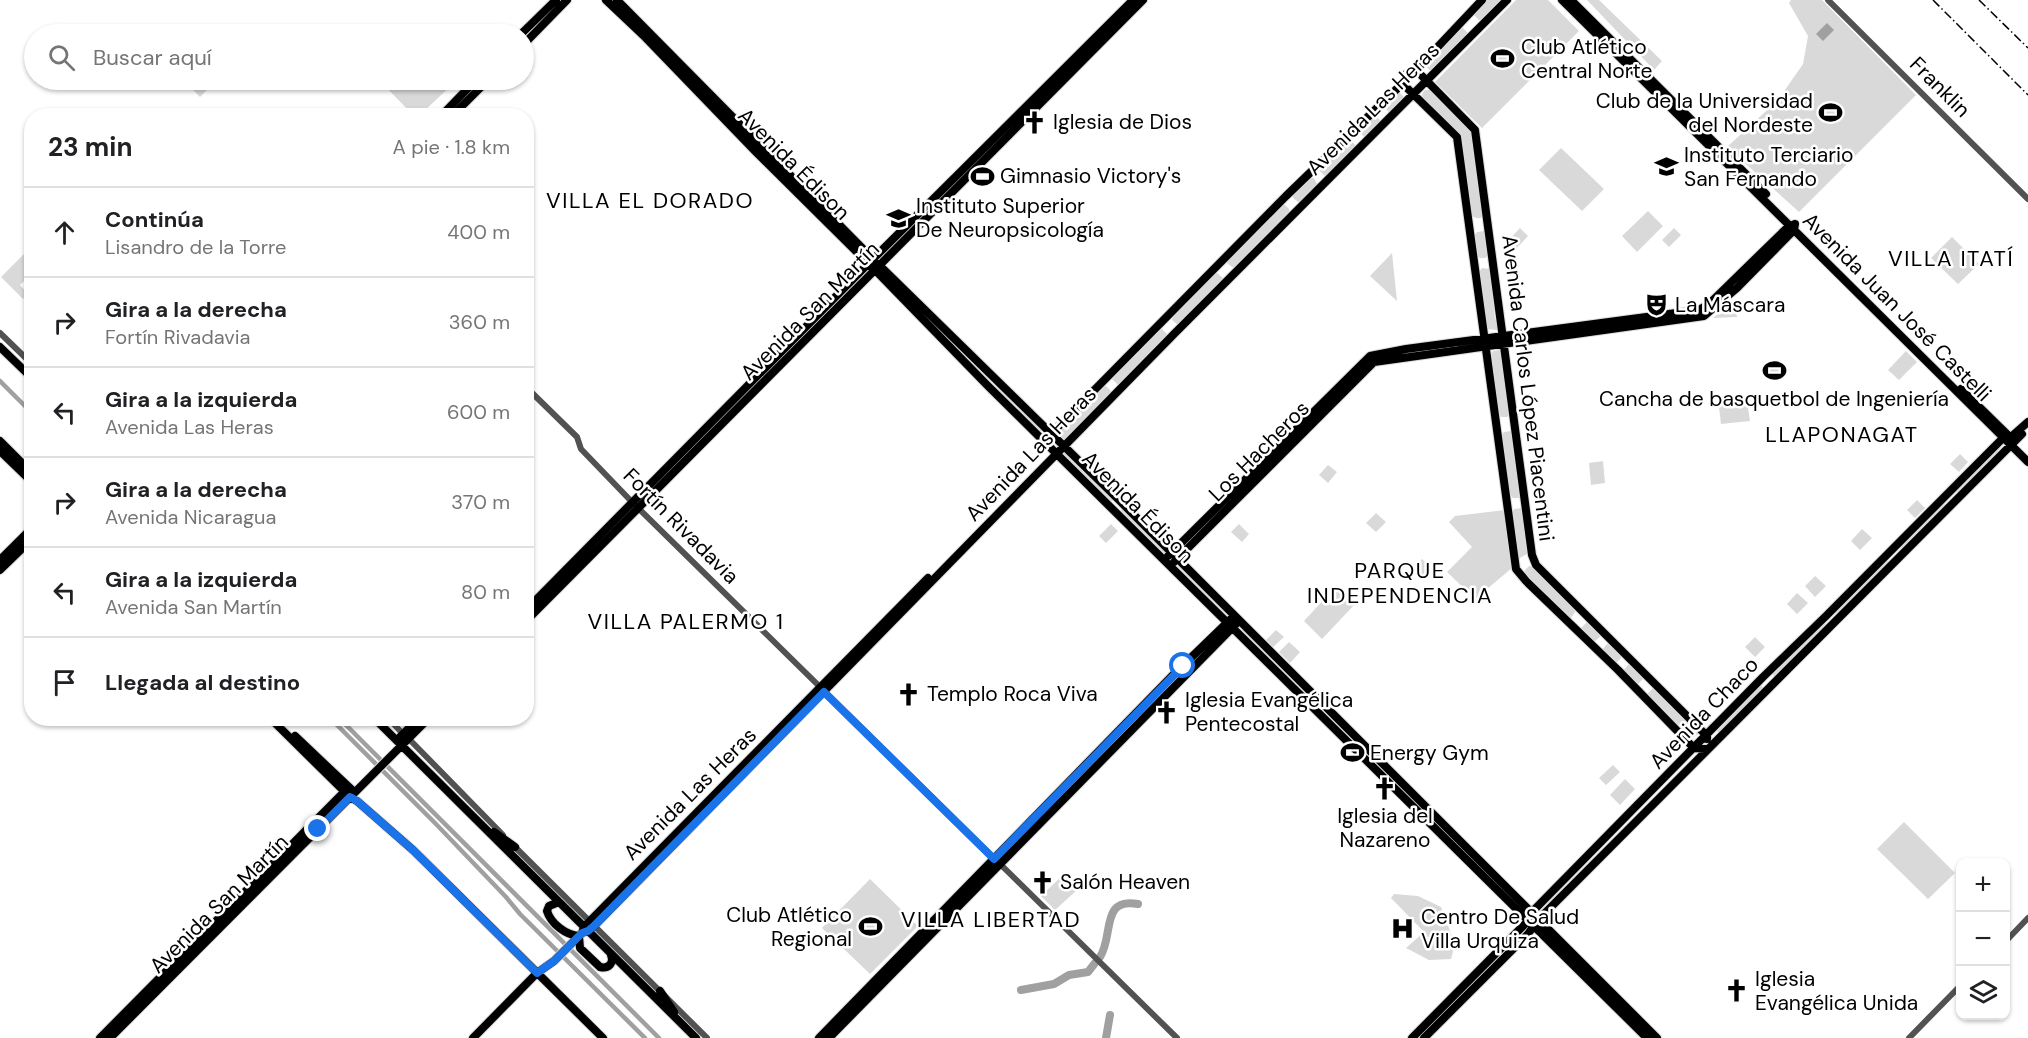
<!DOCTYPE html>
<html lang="es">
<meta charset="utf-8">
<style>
:root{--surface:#fff;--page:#f6f6f6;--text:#202124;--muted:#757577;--line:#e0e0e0}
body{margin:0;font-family:"DM Sans",sans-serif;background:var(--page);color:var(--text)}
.controls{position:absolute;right:18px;bottom:18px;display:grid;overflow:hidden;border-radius:12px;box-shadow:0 2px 4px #0004}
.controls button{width:54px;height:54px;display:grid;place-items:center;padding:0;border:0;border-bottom:2px solid var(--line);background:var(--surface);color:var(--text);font:30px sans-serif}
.stop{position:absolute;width:18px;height:18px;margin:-14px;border:4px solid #1a73e8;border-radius:50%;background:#fff}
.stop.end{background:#1a73e8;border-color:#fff;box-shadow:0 2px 6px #0008}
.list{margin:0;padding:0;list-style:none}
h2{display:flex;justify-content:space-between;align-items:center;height:78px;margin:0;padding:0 24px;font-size:26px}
h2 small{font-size:20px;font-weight:400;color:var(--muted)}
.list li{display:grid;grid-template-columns:39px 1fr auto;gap:18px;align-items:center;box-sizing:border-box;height:90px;padding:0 24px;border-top:2px solid var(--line)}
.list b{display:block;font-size:22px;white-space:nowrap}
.list p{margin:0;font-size:20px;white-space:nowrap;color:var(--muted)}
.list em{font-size:20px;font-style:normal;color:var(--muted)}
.icon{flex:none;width:33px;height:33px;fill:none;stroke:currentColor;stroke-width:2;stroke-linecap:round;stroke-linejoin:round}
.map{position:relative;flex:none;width:2028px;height:1038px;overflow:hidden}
.search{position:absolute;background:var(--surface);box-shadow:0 2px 4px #0004;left:24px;top:24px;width:510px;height:66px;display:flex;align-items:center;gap:15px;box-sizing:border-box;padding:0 21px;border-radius:33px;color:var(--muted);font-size:22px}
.panel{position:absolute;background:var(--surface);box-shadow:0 2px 4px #0004;left:24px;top:108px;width:510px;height:618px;border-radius:24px}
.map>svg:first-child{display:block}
</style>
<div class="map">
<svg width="2028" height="1038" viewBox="0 0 2028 1038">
<rect width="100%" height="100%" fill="#fff"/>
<path fill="#d9d9d9" d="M1486 0H1504L1484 20H1479L1474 15 1475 11Z
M1516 0H1548L1579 31 1482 128 1435 82Z
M1587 0H1599L1662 61 1654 70Z
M1791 0H1822L1916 95 1799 212 1727 147 1778 100 1803 64 1808 36 1789 3Z
M1461 26 1468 33 1431 71 1424 65Z
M183 80H217L200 97Z
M384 80H457L420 115 414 116 381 82Z
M1425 90H1432L1473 134 1483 216C1479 220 1476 218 1471 216L1460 137 1424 100 1422 94Z
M1398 91 1405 98 1390 113 1383 106Z
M1374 114 1381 121 1365 138 1358 130Z
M1349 138 1356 146 1326 177 1318 169Z
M1561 148 1604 189 1582 211 1539 170Z
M1310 178H1314L1318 186 1301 202H1298L1293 198V194Z
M1280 205H1285L1289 209 1290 214 1237 267H1232L1227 263V258Z
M1648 211 1663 226 1637 252 1622 236Z
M1520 228 1528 236 1514 251 1506 243Z
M1674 228 1681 235 1669 247 1662 240Z
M1484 231C1490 237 1490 251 1486 258H1480L1477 255 1474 236 1477 232Z
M1952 237 1979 264 1958 284 1931 258Z
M31 247V274L20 285 28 294 23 299 1 277Z
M1392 253 1397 301 1370 276Z
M1482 268 1490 269 1495 320 1497 321V330L1487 329 1479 272Z
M1216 272 1225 280 1182 323 1178 325 1172 320 1173 316Z
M1735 300 1737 317 1713 318Z
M1161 328 1168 335 1118 385 1111 378Z
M1500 350 1503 353 1511 413 1507 417H1501L1499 414 1491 355 1493 351Z
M1906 351 1917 362 1899 380 1888 370Z
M1771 361 1783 374 1777 381 1764 368Z
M998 385 1042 429 1040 432 995 388Z
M1105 385 1112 392 1062 442 1055 435Z
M1746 395 1750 421 1721 424 1718 399Z
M1511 431 1513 433 1522 496 1520 498H1513L1510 495 1502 435 1504 432Z
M1999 445 2001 448 1958 493 1954 490Z
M1066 453 1114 499 1110 502 1063 455Z
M1960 454 1968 462 1959 472 1950 464Z
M1603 461 1605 483 1591 485 1589 463Z
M1328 465 1337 472 1328 483 1319 475Z
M1917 500 1925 508 1915 518 1907 510Z
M1943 502 1946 505 1902 549 1899 546Z
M1522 508 1524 511 1528 551 1527 554 1518 559 1512 513 1514 509Z
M1122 509 1170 555 1167 559 1120 512Z
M1505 510 1512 568 1475 599 1447 572 1472 547 1449 522 1455 516Z
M1376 513 1386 522 1376 532 1366 523Z
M1111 524 1118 531 1106 543 1099 536Z
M1239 524 1249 534 1242 542 1231 532Z
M1862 529 1872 538 1860 550 1851 541Z
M1422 559 1432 569 1422 580 1412 570Z
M1886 559 1889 562 1837 614 1835 611Z
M1178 566 1226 612 1223 615 1176 568Z
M1529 566 1534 567 1574 608 1575 612 1571 618 1567 617 1524 575V571Z
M1815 576 1826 586 1815 597 1805 586Z
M1337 585 1356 603 1322 639 1304 621Z
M1797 593 1808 603 1797 614 1787 604Z
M1587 622 1590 623 1599 633 1600 637 1595 641H1591L1581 631V628Z
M1824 622 1827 625 1775 677 1772 674Z
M1244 630 1292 676 1289 678 1241 632Z
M1276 630 1284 637 1273 647 1266 640Z
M1755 637 1765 647 1755 657 1745 647Z
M1289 642 1300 652 1290 663 1279 652Z
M1607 644C1614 645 1620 651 1621 658L1616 663H1613L1602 650Z
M1628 665C1635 666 1642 672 1643 679L1638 684H1634L1623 671Z
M1761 685 1764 689 1720 734 1717 731Z
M1653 688H1656L1698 730V734L1693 738H1689L1647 696V694Z
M1613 765 1620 772 1606 785 1599 778Z
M1625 779 1635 789 1620 805 1610 795Z
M1904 822 1955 873 1928 899 1877 849Z
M1063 875 1077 890 1055 910 1041 896Z
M870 879 918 926 870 974 822 928Z
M1394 894 1418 896 1441 907 1455 944 1451 959 1429 960 1406 948 1424 932 1391 898Z"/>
<path fill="#a0a0a0" d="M1827 23 1834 30 1823 41 1816 34Z"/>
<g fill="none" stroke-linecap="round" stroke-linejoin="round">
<path stroke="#a0a0a0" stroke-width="4.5" d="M0 381 32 413
M330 718 435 823 506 897 520 914 645 1038
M339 718 659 1038"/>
<path stroke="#a0a0a0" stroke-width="8" d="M1100 957C1114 936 1100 897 1138 904
M1021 990 1054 984 1069 975 1088 972 1095 963
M1106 1038 1110 1015"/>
<defs>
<path id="major" d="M606 0 643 35 755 151 875 270 987 385 1647 1038
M617 0 874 260 1120 501 1657 1038
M1482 0 1415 71 1406 74 1404 82 1406 87 1457 137 1516 569 1526 581 1618 670 1690 744 1695 748 1708 749
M1562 0 2028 462
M1571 0 1766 194
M521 34 556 0
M524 44 567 0
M1422 76 1475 130 1532 555 1536 565 1707 736V739
M441 116 476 80
M452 116 488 80
M0 347 32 378
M1961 389 2012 439
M1048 437 1286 196 1404 82
M0 441 32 473
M0 451 32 482
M1168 556 1370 356 1406 349 1699 310 1709 304 1790 225
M0 560 32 528
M1174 562 1374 362 1704 316 1737 288 1794 230 1795 224
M0 570 32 539
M526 610 864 268 1133 0
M526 621 1143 0
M270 718 350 797 357 801 413 850 603 1038
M374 718 696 1038
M295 736 352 790
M397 740 419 718
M494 832 515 847
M559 902 549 906 547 911C551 924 566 935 579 936L580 948 600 967C609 969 614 963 611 955
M582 933 584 927 928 578
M660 991 674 1012
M100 1038 349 787
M110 1038 429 718
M473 1038 537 973 554 961 582 933 588 931 594 926 1174 334 1507 0
M819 1038 1171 677 1231 619
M829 1038 1236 624
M1412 1038 1529 920 1532 912 1763 677 1826 616 2003 438 2011 437 2028 422
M1424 1038 1528 934 1538 920 2022 434"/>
</defs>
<use href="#major" stroke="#dbdbdb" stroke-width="10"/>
<path stroke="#525252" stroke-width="6" d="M1828 0 2028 199
M0 333 32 364
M526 387 577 437 581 449 632 502 1177 1038
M388 718 403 734
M409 739 503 835
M512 844 707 1038
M2006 941 2028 918
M1909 1038 1960 986"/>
<use href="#major" stroke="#000" stroke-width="8"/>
<path stroke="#000" stroke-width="1.5" stroke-dasharray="9 3 1.5 3" stroke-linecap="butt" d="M1933 0 2028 95
M1979 0 2028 48"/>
</g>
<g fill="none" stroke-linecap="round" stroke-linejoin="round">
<path stroke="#1a73e8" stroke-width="8" d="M318 829 350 797 357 801 413 850 537 973 554 961 582 933 588 931 594 926 824 692 994 859 1183 666"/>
</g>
<defs>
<symbol id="stadium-bare" viewBox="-9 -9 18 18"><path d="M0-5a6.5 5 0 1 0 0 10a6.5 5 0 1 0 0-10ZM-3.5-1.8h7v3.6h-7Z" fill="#000" stroke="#fff" stroke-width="2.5" paint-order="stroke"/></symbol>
<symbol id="church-bare" viewBox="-9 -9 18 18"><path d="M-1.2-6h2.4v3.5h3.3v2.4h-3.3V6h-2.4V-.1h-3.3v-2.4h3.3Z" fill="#000" stroke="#fff" stroke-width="2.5" paint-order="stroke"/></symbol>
<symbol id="university-bare" viewBox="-9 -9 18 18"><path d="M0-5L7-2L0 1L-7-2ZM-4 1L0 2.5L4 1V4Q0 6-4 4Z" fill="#000" stroke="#fff" stroke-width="2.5" paint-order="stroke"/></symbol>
<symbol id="theatre-bare" viewBox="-9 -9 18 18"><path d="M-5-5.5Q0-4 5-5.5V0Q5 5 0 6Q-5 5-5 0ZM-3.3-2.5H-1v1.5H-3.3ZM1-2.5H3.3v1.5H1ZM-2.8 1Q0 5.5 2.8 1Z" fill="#000" stroke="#fff" stroke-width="2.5" paint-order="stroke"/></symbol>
<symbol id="hospital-bare" viewBox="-9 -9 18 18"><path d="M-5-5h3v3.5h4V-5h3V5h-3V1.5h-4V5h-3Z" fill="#000" stroke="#fff" stroke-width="2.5" paint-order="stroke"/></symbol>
</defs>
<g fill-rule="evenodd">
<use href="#stadium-bare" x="1486" y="42" width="33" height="33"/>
<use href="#stadium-bare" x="1814" y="96" width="33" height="33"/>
<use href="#church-bare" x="1018" y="106" width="33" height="33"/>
<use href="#university-bare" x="1650" y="150" width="33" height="33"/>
<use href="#stadium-bare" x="966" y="160" width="33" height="33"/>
<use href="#university-bare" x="882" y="202" width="33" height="33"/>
<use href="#theatre-bare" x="1640" y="288" width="33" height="33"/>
<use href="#stadium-bare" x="1758" y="354" width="33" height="33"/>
<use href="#church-bare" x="892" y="678" width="33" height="33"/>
<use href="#church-bare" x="1150" y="696" width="33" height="33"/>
<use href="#stadium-bare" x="1336" y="736" width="33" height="33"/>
<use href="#church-bare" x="1368" y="772" width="33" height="33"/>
<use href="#church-bare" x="1026" y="866" width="33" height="33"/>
<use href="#stadium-bare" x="854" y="910" width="33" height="33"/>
<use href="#hospital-bare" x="1386" y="912" width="33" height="33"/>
<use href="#church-bare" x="1720" y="974" width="33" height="33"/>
</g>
<g text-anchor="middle" stroke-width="5" stroke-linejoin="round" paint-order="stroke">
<g font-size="21" fill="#000" stroke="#fff" text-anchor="start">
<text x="1521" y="54">Club Atlético<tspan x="1521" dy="24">Central Norte</tspan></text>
<text x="1813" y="108" text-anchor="end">Club de la Universidad<tspan x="1813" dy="24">del Nordeste</tspan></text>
<text x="1053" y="129">Iglesia de Dios</text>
<text x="1684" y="162">Instituto Terciario<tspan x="1684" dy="24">San Fernando</tspan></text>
<text x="1000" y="183">Gimnasio Victory's</text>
<text x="916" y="213">Instituto Superior<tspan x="916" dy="24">De Neuropsicología</tspan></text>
<text x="1675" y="312">La Máscara</text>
<text x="1774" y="406" text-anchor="middle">Cancha de basquetbol de Ingeniería</text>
<text x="927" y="701">Templo Roca Viva</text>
<text x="1185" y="707">Iglesia Evangélica<tspan x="1185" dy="24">Pentecostal</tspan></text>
<text x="1370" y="760">Energy Gym</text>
<text x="1385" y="823" text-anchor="middle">Iglesia del<tspan x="1385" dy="24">Nazareno</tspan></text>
<text x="1060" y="889">Salón Heaven</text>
<text x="852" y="922" text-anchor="end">Club Atlético<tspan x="852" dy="24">Regional</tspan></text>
<text x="1421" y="924">Centro De Salud<tspan x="1421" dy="24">Villa Urquiza</tspan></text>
<text x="1755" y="986">Iglesia<tspan x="1755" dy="24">Evangélica Unida</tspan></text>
</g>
<g font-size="21" fill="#000" stroke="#fff">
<text transform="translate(1940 87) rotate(45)" y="7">Franklin</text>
<text transform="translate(1373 109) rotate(-45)" y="7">Avenida Las Heras</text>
<text transform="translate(794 164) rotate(45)" y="7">Avenida Édison</text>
<text transform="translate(1897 307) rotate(45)" y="7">Avenida Juan José Castelli</text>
<text transform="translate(810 311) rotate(-45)" y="7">Avenida San Martín</text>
<text transform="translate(1528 388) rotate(83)" y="7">Avenida Carlos López Piacentini</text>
<text transform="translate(1259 451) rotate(-45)" y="7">Los Hacheros</text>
<text transform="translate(1031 454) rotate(-46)" y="7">Avenida Las Heras</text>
<text transform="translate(1138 507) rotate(45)" y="7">Avenida Édison</text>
<text transform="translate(681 526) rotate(45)" y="7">Fortín Rivadavia</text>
<text transform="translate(1704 713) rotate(-46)" y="7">Avenida Chaco</text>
<text transform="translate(690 794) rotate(-45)" y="7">Avenida Las Heras</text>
<text transform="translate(219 904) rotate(-45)" y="7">Avenida San Martín</text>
</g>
<g font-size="22" letter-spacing="1.5" fill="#000" stroke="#fff">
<text x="650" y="208">VILLA EL DORADO</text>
<text x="1951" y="266">VILLA ITATÍ</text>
<text x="1842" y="442">LLAPONAGAT</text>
<text x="1400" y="578">PARQUE<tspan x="1400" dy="25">INDEPENDENCIA</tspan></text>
<text x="686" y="629">VILLA PALERMO 1</text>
<text x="991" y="927">VILLA LIBERTAD</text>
</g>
</g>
</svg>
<div class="controls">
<button>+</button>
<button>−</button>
<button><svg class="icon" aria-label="layers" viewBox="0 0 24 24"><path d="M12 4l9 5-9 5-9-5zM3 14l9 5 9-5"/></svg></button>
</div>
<div class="stop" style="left:1183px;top:666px"></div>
<div class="stop end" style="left:318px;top:829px"></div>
<div class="search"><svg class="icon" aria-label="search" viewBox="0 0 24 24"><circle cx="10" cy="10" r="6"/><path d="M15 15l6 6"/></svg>Buscar aquí</div>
<section class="panel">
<h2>23 min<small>A pie · 1.8 km</small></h2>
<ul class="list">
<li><svg class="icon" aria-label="ahead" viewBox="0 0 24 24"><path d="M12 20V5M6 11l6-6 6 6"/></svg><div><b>Continúa</b><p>Lisandro de la Torre</p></div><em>400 m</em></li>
<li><svg class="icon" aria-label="right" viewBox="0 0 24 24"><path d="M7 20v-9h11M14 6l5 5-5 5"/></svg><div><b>Gira a la derecha</b><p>Fortín Rivadavia</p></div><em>360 m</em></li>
<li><svg class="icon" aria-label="left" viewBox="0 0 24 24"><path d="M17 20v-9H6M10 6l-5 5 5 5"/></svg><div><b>Gira a la izquierda</b><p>Avenida Las Heras</p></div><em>600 m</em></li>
<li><svg class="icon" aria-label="right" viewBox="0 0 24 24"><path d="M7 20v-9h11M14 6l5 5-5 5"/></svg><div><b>Gira a la derecha</b><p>Avenida Nicaragua</p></div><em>370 m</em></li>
<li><svg class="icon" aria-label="left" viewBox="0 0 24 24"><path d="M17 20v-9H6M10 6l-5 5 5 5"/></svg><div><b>Gira a la izquierda</b><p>Avenida San Martín</p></div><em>80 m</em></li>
<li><svg class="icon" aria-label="arrive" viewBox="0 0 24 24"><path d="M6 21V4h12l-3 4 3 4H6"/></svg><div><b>Llegada al destino</b></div></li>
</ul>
</section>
</div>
